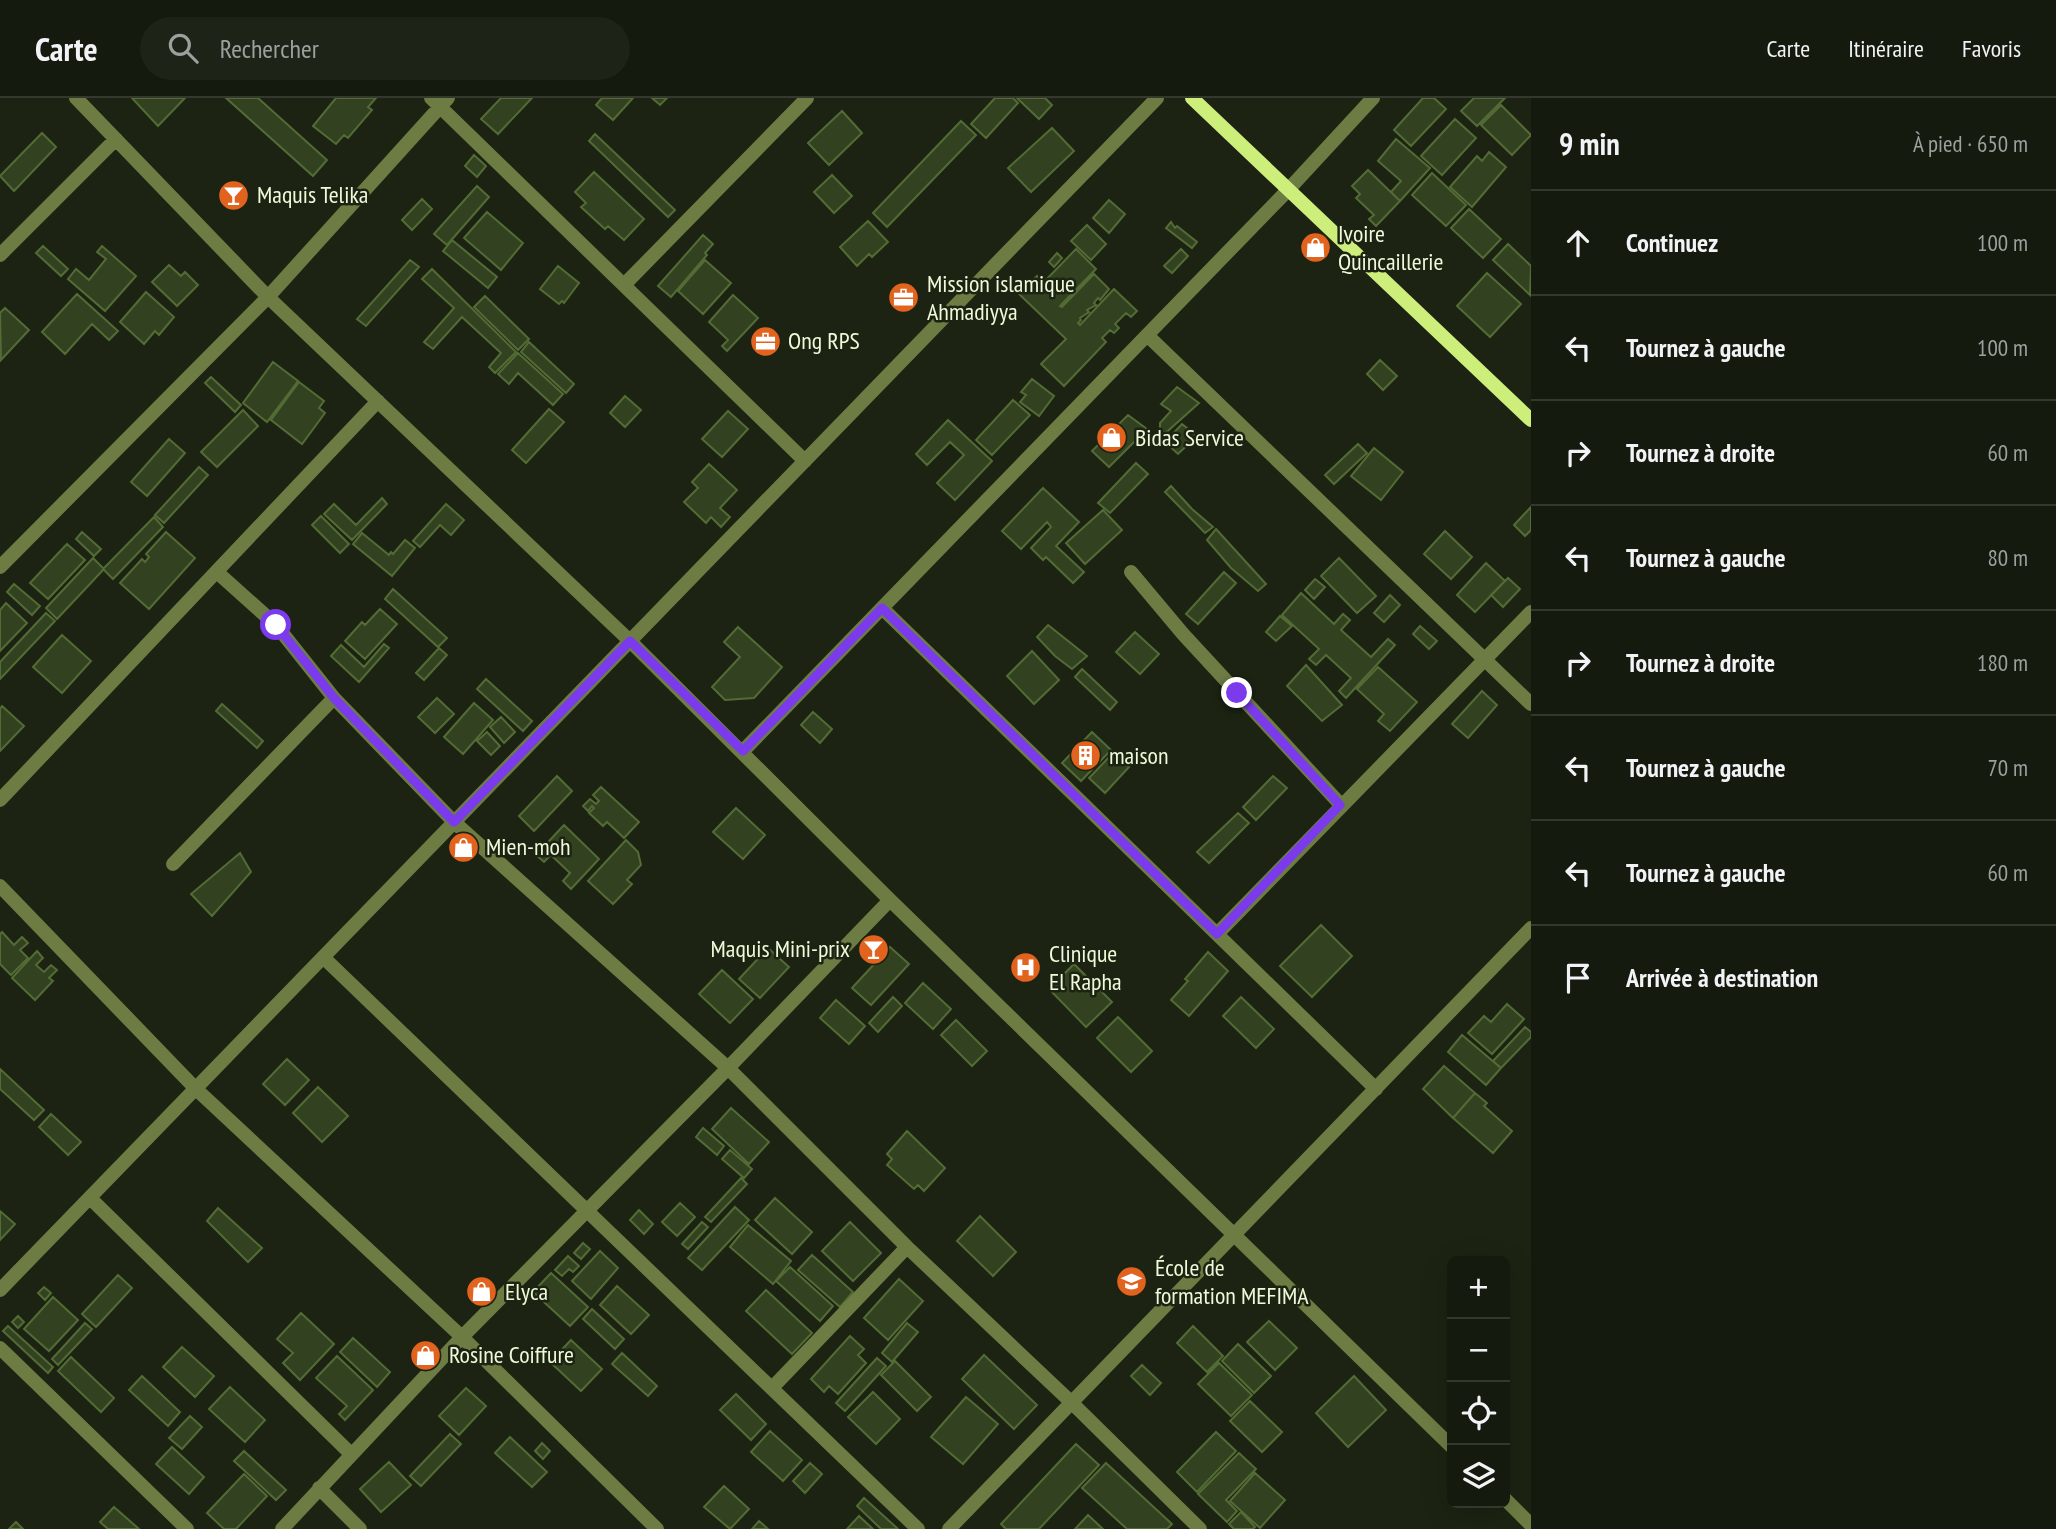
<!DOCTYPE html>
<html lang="fr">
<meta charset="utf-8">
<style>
:root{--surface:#151a0e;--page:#1e2317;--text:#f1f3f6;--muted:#9da19e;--line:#34382e}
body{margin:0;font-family:"PT Sans Narrow",sans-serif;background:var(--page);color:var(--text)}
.controls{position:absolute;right:21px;bottom:21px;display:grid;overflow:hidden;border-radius:10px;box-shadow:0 7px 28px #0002}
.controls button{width:63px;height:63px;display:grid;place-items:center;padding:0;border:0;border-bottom:2px solid var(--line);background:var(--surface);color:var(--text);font:35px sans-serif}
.stop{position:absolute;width:21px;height:21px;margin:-16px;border:5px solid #7c3aed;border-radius:50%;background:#fff}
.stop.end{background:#7c3aed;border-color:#fff;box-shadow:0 2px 7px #0008}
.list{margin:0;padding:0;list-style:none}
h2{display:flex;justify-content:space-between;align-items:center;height:91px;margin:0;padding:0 28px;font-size:30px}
h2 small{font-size:23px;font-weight:400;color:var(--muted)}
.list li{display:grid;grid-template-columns:46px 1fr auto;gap:21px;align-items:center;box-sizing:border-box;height:105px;padding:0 28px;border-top:2px solid var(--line)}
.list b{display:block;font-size:26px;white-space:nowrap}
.list em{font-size:23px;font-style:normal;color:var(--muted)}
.icon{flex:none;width:38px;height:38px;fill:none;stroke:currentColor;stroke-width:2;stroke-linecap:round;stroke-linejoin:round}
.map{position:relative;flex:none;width:1531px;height:1431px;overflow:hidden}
header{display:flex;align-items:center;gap:42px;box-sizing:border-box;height:98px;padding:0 35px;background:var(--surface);border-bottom:2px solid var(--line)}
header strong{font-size:33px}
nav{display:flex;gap:38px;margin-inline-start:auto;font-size:24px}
.search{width:490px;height:63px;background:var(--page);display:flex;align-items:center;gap:18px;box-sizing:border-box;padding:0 24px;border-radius:38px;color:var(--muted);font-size:26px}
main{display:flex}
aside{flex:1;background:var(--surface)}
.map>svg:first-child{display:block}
</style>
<header>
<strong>Carte</strong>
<div class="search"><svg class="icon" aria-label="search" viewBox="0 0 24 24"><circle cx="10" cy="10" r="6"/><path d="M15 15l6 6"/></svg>Rechercher</div>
<nav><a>Carte</a><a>Itinéraire</a><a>Favoris</a></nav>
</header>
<main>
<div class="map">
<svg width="1531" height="1431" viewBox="0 0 1531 1431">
<rect width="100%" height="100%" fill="#1c2312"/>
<path fill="#324220" stroke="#536b35" stroke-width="2" d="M132 0H185L158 28Z
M226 0H258L327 62 313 78Z
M336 0H376L368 9 372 12 348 40 344 37 336 46 313 28Z
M501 0H532L498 36 481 21Z
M602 0H633L613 22 596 7Z
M652 0H667L660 7Z
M995 0H1013L1018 5 986 40 971 26Z
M1017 0H1045L1052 7 1039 21Z
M1423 0H1434L1446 11 1411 48 1394 32Z
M1474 0H1505L1477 28 1461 13Z
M1501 7 1531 37 1512 57 1481 27Z
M842 13 862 35 829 67 808 45Z
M1455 21 1476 40 1442 77 1421 58Z
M961 23 976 37 887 129 873 115Z
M1052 30 1074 53 1031 94 1008 70Z
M42 35 56 49 14 93 0 78Z
M595 36 675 112 668 119 589 43Z
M1396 41 1430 70 1400 103 1391 94 1401 83 1378 63Z
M1489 54 1506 69 1472 109 1450 89 1477 58 1482 63Z
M474 57 486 68 477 79 465 68Z
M1368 72 1400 103 1376 128 1369 121 1374 117 1356 100 1360 96 1352 88Z
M594 74 644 121 624 142 608 128 605 131 581 109 586 105 575 94Z
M1432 75 1466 107 1446 128 1412 97Z
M832 77 852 98 834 115 814 94Z
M477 88 489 99 447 147 434 136Z
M422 101 432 111 412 132 402 122Z
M1109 102 1125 116 1109 135 1093 120Z
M1469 111 1501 141 1483 160 1451 130Z
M487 114 523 145 501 172 464 140Z
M868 123 888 144 872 159 869 156 857 168 840 149Z
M1171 124 1175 130 1177 128 1197 144 1192 150 1166 130Z
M1087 127 1106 146 1091 162 1071 143Z
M703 137 713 146 705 155 707 157 671 199 658 188Z
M452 142 497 179 488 190 443 153Z
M1508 146 1531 168 1530 197 1493 162Z
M43 148 68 171 61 178 36 155Z
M102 148 136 178 105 213 68 181 76 171 89 182 106 161 97 154Z
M1076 151 1096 171 1060 208 1062 209 1094 176 1109 191 1100 202 1098 200 1094 205 1096 207 1087 212 1089 214 1080 220 1081 222 1078 225 1080 227 1114 191 1137 213 1131 219 1126 215 1115 226 1119 230 1114 235 1110 232 1102 240 1106 244 1064 288 1041 266 1066 241 1019 196 1037 178 1042 183 1038 187 1040 188Z
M1181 151 1188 158 1172 175 1164 168Z
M1057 155 1062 160 1054 169 1049 164Z
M410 162 419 169 366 228 357 221Z
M705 162 731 185 703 216 678 193Z
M169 167 181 178 185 174 198 187 177 208 152 184Z
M558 168 579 185 564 205 562 203 559 206 540 191Z
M432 171 516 254 495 275 489 269 501 255 462 219 433 251 424 244 454 210 422 181Z
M1487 175 1521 206 1490 239 1457 208Z
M146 194 174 219 159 237 155 233 144 246 120 224Z
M77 196 118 233 109 242 92 226 65 256 42 234Z
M733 197 758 220 727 253 722 248 728 242 709 224Z
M485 198 529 241 518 252 474 209Z
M5 210 29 232 1 262 0 215Z
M529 244 574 286 566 295 521 254Z
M518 255 563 296 553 307 518 275 509 286 498 276Z
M1380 262 1397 278 1383 292 1367 276Z
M273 264 298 283 267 324 243 305Z
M211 279 241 307 235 314 205 285Z
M1032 281 1054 298 1039 318 1020 304 1026 297 1021 294Z
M299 284 324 303 319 310 325 315 302 346 271 322Z
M1177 289 1199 305 1160 340V325L1171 313 1161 306Z
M625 298 641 312 625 329 610 315Z
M1013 302 1030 317 992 357 976 342Z
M549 311 564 324 526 365 512 352Z
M243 312 258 328 217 369 201 354Z
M728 313 748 331 722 359 702 341Z
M1128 317 1147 331 1109 369 1092 353Z
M948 322 992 363 955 402 937 385 964 357 950 344 927 367 916 356Z
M1182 326 1197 338 1178 356 1165 344Z
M169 341 185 355 147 398 131 384Z
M1358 346 1367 355 1334 386 1325 377Z
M1374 350 1403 374 1381 402 1351 378Z
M1136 365 1148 376 1110 415 1098 405Z
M709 366 737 392 720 410 730 419 721 429 711 419 706 425 684 404 698 390 692 384Z
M199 369 208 377 164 425 155 417Z
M1171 388 1192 411 1213 429 1205 435 1165 394Z
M1043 390 1079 424 1056 448 1084 474 1073 485 1046 459 1043 462 1031 450 1051 429 1047 424 1021 451 1002 433Z
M382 400 387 406 352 442 324 416 334 406 356 427Z
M446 406 464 422 451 437 440 427 420 449 413 443Z
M1531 409V432L1525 438 1514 427Z
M1103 412 1122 432 1085 466 1066 445Z
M321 418 349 446 340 455 312 427Z
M154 419 163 429 113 481 103 471Z
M1216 431 1266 486 1258 493 1231 470 1207 442Z
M1445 433 1472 459 1451 481 1424 456Z
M82 434 101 451 94 458 76 441Z
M166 434 195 460 149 511 120 485 142 461 145 464 149 459 146 456Z
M362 435 389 457 391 454 393 456 405 442 415 450 392 478 353 446Z
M67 446 85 462 48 501 30 485Z
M93 460 104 471 57 521 46 510Z
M1339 460 1376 498 1357 515 1321 478Z
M1486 465 1505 483 1475 514 1457 497Z
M1224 474 1236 485 1198 526 1186 516Z
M1508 480 1520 491 1503 509 1491 497Z
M1315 481 1325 489 1314 501 1305 492Z
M14 486 40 508 32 517 7 494Z
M393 491 447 540 438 549 385 501Z
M1301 495 1334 526 1343 516 1350 522 1341 532 1371 559 1388 541 1395 547 1346 600 1339 593 1351 580 1326 557 1316 567 1309 561 1319 551 1282 517Z
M1390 497 1400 507 1384 524 1374 515Z
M6 505 27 525 0 553V512Z
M380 511 397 526 365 561 345 543 362 524 365 527Z
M46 515 55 523 0 581V564Z
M1280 518 1292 528 1276 543 1266 534Z
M1048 527 1087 558 1072 571 1055 558 1037 539Z
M1420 528 1437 543 1429 551 1413 536Z
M738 529 782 569 754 600 725 602 712 589 740 559 724 544Z
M1135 534 1159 556 1140 576 1116 554Z
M62 537 91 563 62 595 33 569Z
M384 546 389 550 359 584 331 558 341 547 364 569Z
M439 550 447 557 424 582 416 575Z
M1032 553 1059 582 1034 606 1007 578Z
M1306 567 1342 607 1322 623 1287 588Z
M1378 569 1417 604 1390 633 1378 623 1384 616 1357 591Z
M1082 571 1117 604 1110 612 1075 579Z
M486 581 532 623 523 633 477 591Z
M1482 593 1497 607 1468 640 1452 626Z
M437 600 454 616 435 635 418 619Z
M474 605 493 622 463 656 444 639Z
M222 606 263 643 257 650 216 613Z
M2 608 24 628 0 653V611Z
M813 614 832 631 820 645 801 627Z
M501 619 515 634 504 645 490 629Z
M487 634 500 648 491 657 477 643Z
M1092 634 1111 652 1081 683 1062 665Z
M1113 655 1129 669 1105 695 1089 680Z
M557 678 572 693 534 733 519 718Z
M1273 678 1287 690 1256 722 1243 709Z
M601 689 639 724 624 740 607 724 603 728 589 715 594 710 592 708 588 713 583 708 590 701 596 706 599 703 593 697Z
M736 710 765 737 743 761 713 734Z
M1238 715 1249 725 1209 765 1197 754Z
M564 727 599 761 571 791 563 783 570 775 551 757 544 764 536 757Z
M626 742 638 754 641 767 627 782 632 786 613 806 588 783Z
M240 755 251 774 212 818 191 796Z
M1321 827 1352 858 1312 899 1280 868Z
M2 834 14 847 22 839 28 845 20 852 28 860 11 877 0 866V836Z
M890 849 909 866 871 907 852 890Z
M768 850 789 869 760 900 739 881Z
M37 853 43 860 36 867 44 874 51 867 57 872 49 880 53 883 35 902 12 880Z
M1208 854 1228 873 1189 918 1171 902 1188 883 1185 881Z
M1074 866 1112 904 1086 929 1049 891Z
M722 872 753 901 730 925 699 896Z
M923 885 951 911 933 931 905 905Z
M893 899 902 908 878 934 869 925Z
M1241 899 1274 931 1256 950 1223 918Z
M836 902 865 928 849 946 820 920Z
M1507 906 1524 921 1492 956 1468 935 1484 918 1491 924Z
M1118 919 1152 953 1131 974 1097 940Z
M956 922 987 953 972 968 941 937Z
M1525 929 1531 934V939L1501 970 1493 963Z
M1462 937 1501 970 1486 987 1448 954Z
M287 961 309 982 285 1007 263 986Z
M1444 968 1475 995 1453 1020 1423 991Z
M0 971 44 1012 34 1022 0 991Z
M318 989 348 1018 322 1044 293 1015Z
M1475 995 1487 1005 1484 1008 1512 1033 1493 1055 1453 1020Z
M731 1010 769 1044 749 1066 712 1031Z
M51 1016 81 1044 68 1057 39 1029Z
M703 1030 724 1048 717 1057 696 1039Z
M907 1033 945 1070 924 1093 918 1087 914 1091 887 1067 892 1061 887 1056Z
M730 1052 752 1071 744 1080 722 1061Z
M741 1080 747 1086 711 1124 705 1119Z
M775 1100 812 1134 792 1156 755 1122Z
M680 1105 695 1119 677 1138 662 1124Z
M735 1109 749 1122 702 1172 688 1160Z
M218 1110 262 1150 248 1164 207 1123Z
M639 1112 653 1126 644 1136 630 1122Z
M0 1113 15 1126 0 1142Z
M980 1118 1016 1154 993 1178 957 1143Z
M702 1124 708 1129 688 1151 682 1146Z
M850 1124 881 1155 853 1183 822 1153Z
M748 1127 791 1163 773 1186 730 1149Z
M583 1145 590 1151 581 1161 574 1155Z
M600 1153 618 1170 591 1201 572 1183Z
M812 1157 853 1194 840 1209 798 1172Z
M568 1158 579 1168 573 1174 569 1171 562 1178 555 1172Z
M790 1169 833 1208 820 1223 776 1183Z
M551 1175 588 1209 570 1228 533 1194Z
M118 1177 132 1190 96 1229 82 1216Z
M899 1181 923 1203 888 1242 864 1220Z
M617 1188 649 1217 631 1236 600 1207Z
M44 1189 51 1195 45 1202 38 1195Z
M766 1192 812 1235 792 1256 746 1213Z
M53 1199 78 1222 49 1253 24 1231Z
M592 1211 624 1241 615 1251 583 1221Z
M301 1215 334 1246 300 1282 283 1265 293 1255 277 1241Z
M18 1218 24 1224 18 1230 12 1224Z
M1269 1223 1297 1250 1275 1272 1247 1244Z
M85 1225 92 1231 58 1267 52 1261Z
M907 1225 918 1234 892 1264 882 1255Z
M8 1228 53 1269 48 1275 3 1233Z
M1193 1228 1223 1258 1207 1274 1177 1245Z
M850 1238 864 1251 858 1257 866 1265 838 1296 829 1288 824 1294 811 1281Z
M353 1240 390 1274 377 1289 340 1254Z
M571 1242 602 1271 581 1293 550 1264Z
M1238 1246 1271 1278 1254 1295 1222 1263Z
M182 1249 214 1278 195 1299 163 1269Z
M622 1255 657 1288 648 1298 612 1266Z
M984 1257 1037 1307 1014 1331 962 1281Z
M337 1258 373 1292 345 1322 339 1316 347 1308 316 1280Z
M71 1259 114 1300 101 1314 58 1273Z
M877 1260 886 1268 845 1313 836 1305Z
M895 1263 931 1299 917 1313 881 1277Z
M1219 1265 1252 1297 1231 1318 1198 1286Z
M1142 1267 1161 1285 1150 1297 1131 1278Z
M142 1278 180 1314 168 1328 129 1292Z
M1354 1278 1386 1312 1348 1349 1316 1315Z
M230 1289 265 1322 245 1344 209 1311Z
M466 1290 486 1308 459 1337 439 1318Z
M873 1294 900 1321 876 1346 848 1319Z
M736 1296 766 1326 751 1342 720 1312Z
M966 1299 998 1326 963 1366 931 1339Z
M1250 1303 1282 1334 1262 1354 1230 1323Z
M190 1318 202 1329 182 1351 169 1340Z
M770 1333 802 1362 783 1383 751 1354Z
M1216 1334 1236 1353 1197 1394 1177 1374Z
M450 1336 461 1346 421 1388 410 1378Z
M510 1339 547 1374 532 1389 495 1355Z
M542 1345 550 1353 543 1361 535 1353Z
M1076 1346 1099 1367 1039 1431H1006L1001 1426Z
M172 1349 204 1379 189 1396 156 1366Z
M244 1353 286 1392 276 1402 234 1363Z
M1239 1355 1256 1371 1226 1402 1237 1413 1227 1424 1198 1396Z
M389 1364 411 1387 381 1414 360 1391Z
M810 1365 822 1376 805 1395 793 1383Z
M1106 1365 1172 1426 1167 1431H1127L1082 1390Z
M1255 1375 1285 1402 1260 1430 1230 1403Z
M244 1376 267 1398 236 1431H224L207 1415Z
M724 1388 749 1411 730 1431 704 1409Z
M864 1400 898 1431H881L857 1408Z
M114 1409 139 1431H108L100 1424Z
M1241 1414 1255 1429 1253 1431H1234L1229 1426Z
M1088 1417 1103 1431H1075Z
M859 1418 873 1431H847Z
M759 1423 768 1431H752Z
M16 1424 23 1431H9Z"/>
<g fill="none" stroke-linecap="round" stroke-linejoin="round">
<path stroke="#6c7c43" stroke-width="14" d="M76 0 268 199 630 543 890 802 1452 1349
M431 0 805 363
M0 157 116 41
M624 187 807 0
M1147 237 1531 606
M0 469 268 199 448 0
M1131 474 1183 536 1341 707
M218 475 276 527 334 600 454 724 728 970 907 1149 1071 1304 1200 1431
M882 510 1376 991
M743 653 1288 92 1373 0
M0 702 378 303
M173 766 334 600
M0 788 196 991 462 1239 657 1431
M1217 836 1531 514
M323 859 918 1431
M90 1100 351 1356
M0 1192 1157 0
M0 1250 187 1431
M772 1290 907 1149
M319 1390 360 1431
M1505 1401 1531 1427
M282 1431 462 1239 728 970 890 802
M949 1431 1531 830"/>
<path stroke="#ceee7c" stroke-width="14" d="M1192 0 1531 322"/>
</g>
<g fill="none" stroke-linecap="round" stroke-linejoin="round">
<path stroke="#7c3aed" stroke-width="9" d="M276 527 334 600 454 724 630 543 743 653 882 510 1217 836 1340 707 1237 595"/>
</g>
<defs>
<symbol id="bar-disc" viewBox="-11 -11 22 22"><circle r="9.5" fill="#e2631d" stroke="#1c2312"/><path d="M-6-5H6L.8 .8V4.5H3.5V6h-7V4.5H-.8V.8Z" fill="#fff"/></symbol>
<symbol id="shop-disc" viewBox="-11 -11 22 22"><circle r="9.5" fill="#e2631d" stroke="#1c2312"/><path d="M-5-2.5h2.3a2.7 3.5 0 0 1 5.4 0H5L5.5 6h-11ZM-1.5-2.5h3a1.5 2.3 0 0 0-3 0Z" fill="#fff"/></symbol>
<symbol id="office-disc" viewBox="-11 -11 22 22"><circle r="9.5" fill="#e2631d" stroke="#1c2312"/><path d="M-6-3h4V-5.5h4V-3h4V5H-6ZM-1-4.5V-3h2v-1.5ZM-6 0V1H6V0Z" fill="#fff"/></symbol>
<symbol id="building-disc" viewBox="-11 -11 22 22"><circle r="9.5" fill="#e2631d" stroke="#1c2312"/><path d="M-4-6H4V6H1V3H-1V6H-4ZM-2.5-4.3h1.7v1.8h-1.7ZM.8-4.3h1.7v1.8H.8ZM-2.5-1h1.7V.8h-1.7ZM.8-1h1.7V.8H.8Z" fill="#fff"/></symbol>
<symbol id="hospital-disc" viewBox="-11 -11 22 22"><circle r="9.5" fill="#e2631d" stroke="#1c2312"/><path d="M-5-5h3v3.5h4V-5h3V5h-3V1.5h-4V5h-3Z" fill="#fff"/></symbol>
<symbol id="school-disc" viewBox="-11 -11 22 22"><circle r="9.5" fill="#e2631d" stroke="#1c2312"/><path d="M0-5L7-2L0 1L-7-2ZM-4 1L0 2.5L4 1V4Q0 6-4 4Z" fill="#fff"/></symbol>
</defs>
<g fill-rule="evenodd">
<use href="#bar-disc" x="216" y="80" width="35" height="35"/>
<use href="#shop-disc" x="1298" y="132" width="35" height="35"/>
<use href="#office-disc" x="886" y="182" width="35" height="35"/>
<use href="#office-disc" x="748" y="226" width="35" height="35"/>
<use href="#shop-disc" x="1094" y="322" width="35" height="35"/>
<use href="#building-disc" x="1068" y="640" width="35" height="35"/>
<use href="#shop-disc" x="446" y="732" width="35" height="35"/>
<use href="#bar-disc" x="856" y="834" width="35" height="35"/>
<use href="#hospital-disc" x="1008" y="852" width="35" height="35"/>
<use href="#school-disc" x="1114" y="1166" width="35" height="35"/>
<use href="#shop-disc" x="464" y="1176" width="35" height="35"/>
<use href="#shop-disc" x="408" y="1240" width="35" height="35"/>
</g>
<g text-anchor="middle" stroke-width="5" stroke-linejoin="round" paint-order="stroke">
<g font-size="24" fill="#eefad9" stroke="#1c2312" text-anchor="start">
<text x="257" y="105">Maquis Telika</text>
<text x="1338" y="144">Ivoire<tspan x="1338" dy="28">Quincaillerie</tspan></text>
<text x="927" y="194">Mission islamique<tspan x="927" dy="28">Ahmadiyya</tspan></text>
<text x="788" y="251">Ong RPS</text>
<text x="1135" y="348">Bidas Service</text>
<text x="1109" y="666">maison</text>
<text x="486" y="757">Mien-moh</text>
<text x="850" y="859" text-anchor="end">Maquis Mini-prix</text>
<text x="1049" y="864">Clinique<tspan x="1049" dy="28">El Rapha</tspan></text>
<text x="1155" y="1178">École de<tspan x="1155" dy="28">formation MEFIMA</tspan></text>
<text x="505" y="1202">Elyca</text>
<text x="449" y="1265">Rosine Coiffure</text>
</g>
</g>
</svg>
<div class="controls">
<button>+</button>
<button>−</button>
<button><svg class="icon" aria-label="locate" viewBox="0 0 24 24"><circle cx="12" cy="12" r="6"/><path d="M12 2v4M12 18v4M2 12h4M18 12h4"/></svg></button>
<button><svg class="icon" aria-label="layers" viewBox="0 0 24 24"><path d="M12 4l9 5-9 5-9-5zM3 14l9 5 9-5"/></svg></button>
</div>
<div class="stop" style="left:276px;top:527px"></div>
<div class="stop end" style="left:1237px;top:595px"></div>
</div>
<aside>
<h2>9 min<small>À pied · 650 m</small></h2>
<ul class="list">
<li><svg class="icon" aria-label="ahead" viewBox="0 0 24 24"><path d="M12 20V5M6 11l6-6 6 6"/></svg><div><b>Continuez</b></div><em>100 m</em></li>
<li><svg class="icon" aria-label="left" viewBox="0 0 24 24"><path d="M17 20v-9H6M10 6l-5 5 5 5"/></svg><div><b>Tournez à gauche</b></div><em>100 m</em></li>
<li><svg class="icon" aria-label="right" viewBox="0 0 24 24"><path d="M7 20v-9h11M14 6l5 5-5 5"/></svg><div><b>Tournez à droite</b></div><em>60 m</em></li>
<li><svg class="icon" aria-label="left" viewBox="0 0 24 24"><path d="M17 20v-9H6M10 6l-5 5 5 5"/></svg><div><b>Tournez à gauche</b></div><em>80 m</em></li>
<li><svg class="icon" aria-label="right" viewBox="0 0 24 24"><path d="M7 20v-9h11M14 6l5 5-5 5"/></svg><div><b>Tournez à droite</b></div><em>180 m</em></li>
<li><svg class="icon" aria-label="left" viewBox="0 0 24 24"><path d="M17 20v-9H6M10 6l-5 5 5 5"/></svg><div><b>Tournez à gauche</b></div><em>70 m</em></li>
<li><svg class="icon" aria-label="left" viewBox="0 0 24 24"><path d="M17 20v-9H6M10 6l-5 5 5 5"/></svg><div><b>Tournez à gauche</b></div><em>60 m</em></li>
<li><svg class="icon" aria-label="arrive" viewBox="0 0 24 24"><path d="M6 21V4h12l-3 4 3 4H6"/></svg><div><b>Arrivée à destination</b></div></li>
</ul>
</aside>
</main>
